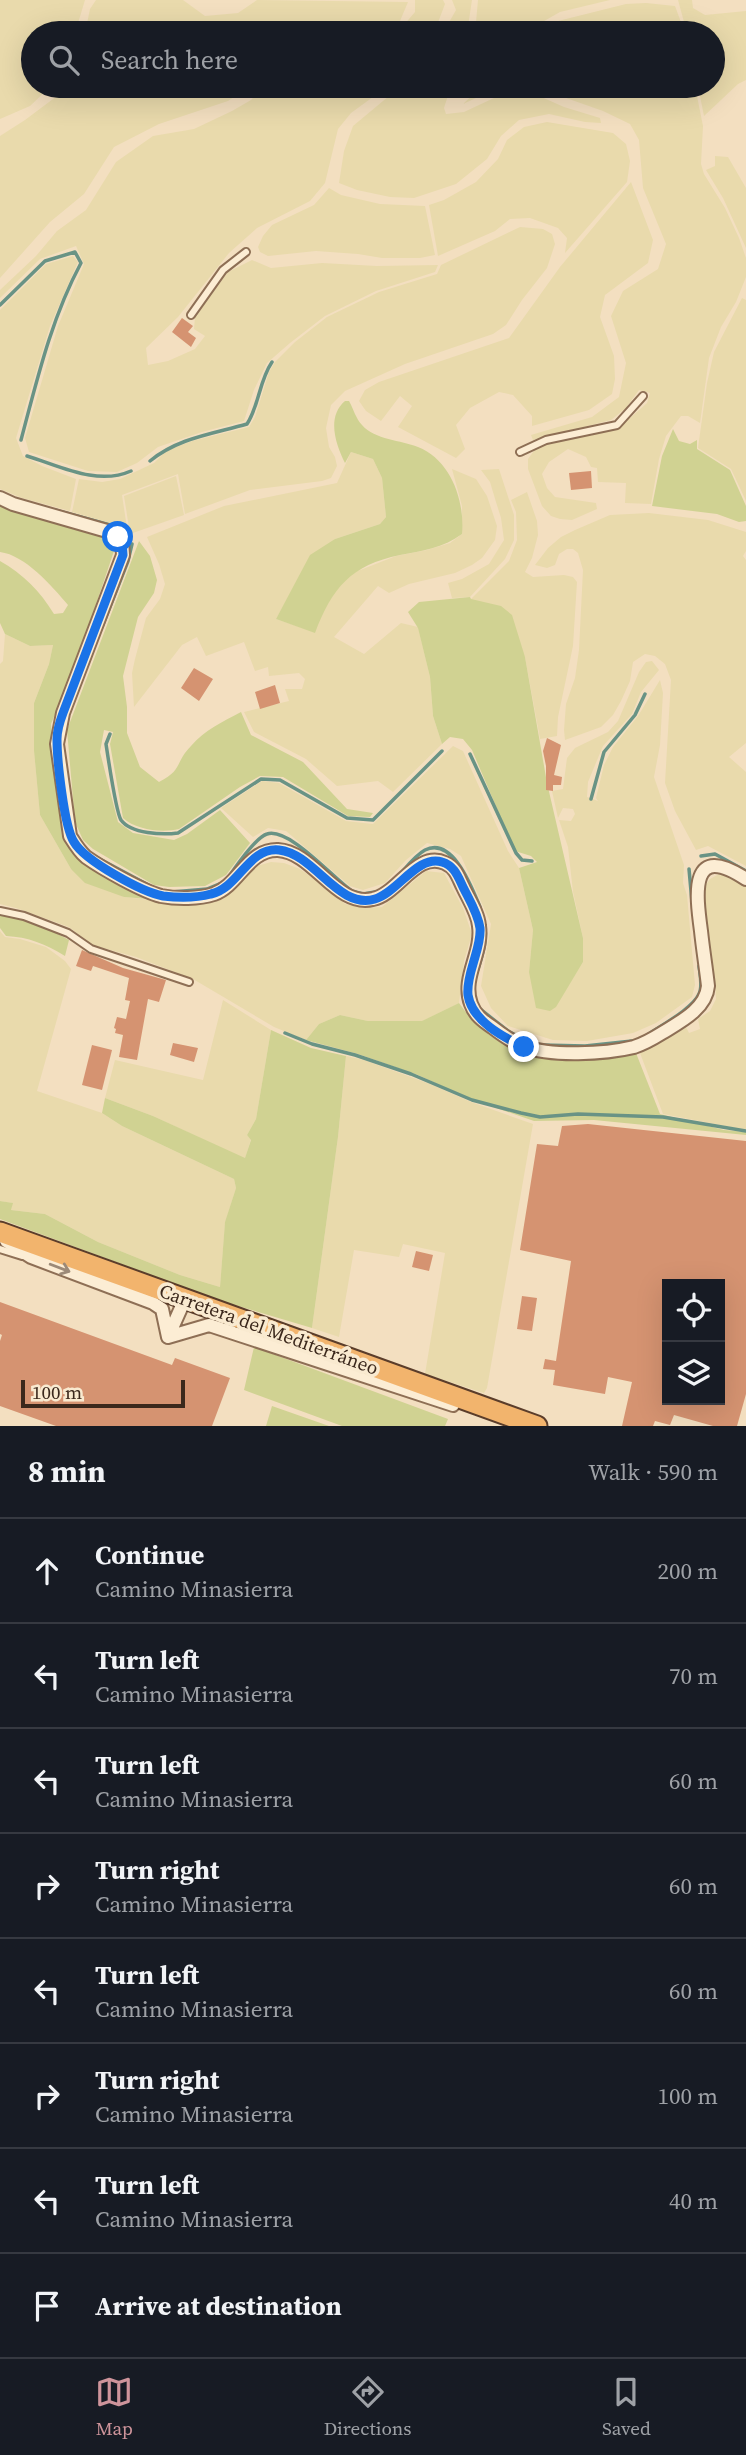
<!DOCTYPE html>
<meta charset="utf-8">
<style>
:root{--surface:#171b24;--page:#20242c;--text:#f1f3f6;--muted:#9ea1a6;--line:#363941;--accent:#ce949b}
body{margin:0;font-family:"Source Serif 4",serif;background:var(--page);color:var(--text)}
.controls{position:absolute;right:21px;bottom:21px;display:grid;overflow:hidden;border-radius:0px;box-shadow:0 7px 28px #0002}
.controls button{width:63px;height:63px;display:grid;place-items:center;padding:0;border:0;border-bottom:2px solid var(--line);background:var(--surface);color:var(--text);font:35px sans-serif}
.scale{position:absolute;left:21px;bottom:18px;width:164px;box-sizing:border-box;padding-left:7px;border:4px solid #3b281c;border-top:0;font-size:19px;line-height:24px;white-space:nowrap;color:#3b281c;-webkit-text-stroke:5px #f9ead0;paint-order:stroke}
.stop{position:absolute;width:21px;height:21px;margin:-16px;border:5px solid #1a73e8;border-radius:50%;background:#fff}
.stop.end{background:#1a73e8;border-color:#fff;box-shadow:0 2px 7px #0008}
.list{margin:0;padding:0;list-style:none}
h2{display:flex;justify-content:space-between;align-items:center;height:91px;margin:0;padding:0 28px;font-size:30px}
h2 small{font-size:23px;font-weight:400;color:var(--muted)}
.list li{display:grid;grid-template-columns:46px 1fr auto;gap:21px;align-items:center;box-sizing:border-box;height:105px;padding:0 28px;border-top:2px solid var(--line)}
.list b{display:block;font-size:26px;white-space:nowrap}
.list p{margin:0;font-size:23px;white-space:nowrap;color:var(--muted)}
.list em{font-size:23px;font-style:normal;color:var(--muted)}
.icon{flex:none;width:38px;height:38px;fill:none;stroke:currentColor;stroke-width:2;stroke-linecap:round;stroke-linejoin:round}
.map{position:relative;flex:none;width:746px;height:1426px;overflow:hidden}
.search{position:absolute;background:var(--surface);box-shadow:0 7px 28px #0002;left:21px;right:21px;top:21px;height:77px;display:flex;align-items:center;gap:18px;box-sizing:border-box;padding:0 24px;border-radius:38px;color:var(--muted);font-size:26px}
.sheet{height:931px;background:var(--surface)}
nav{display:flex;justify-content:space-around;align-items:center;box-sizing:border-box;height:98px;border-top:2px solid var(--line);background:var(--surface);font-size:19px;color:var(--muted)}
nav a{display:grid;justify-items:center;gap:4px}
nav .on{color:var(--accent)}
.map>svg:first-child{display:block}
</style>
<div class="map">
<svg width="746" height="1426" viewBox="0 0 746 1426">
<rect width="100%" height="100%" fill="#f3dfc0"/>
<path fill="#e9daac" d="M0 0H85L75 33H33V86H51L30 106 0 119Z
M96 0H183L205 16 238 13 257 0 408 2 400 21 385 33H85L90 9Z
M415 0H443L445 4 434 33H397L415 12Z
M452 0H472L467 33H443L456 10Z
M478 0H610L560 12 523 33H475Z
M678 0H692L693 8 705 15 746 11V80L738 84 704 116 698 86H713V33H687Z
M646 3 675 6 685 33H534L558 21 626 4Z
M62 86H250L228 101 159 124 114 147 84 194 50 222 0 278V136L25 120 57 96Z
M264 86H388L351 113 338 129 325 183 310 201 257 228 229 253 178 317 146 348 148 365 168 361 195 349 205 336 194 329 195 317 228 272 252 260 271 268 322 263 377 266 438 265 435 272 376 291 325 316 290 343 267 363 254 390 244 421 202 432 158 447 137 463 117 472 88 471 29 452 25 438 58 326 84 264 76 246 40 259 0 298V290L36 256 57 231 86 210 116 162 153 136 194 129 232 111 251 100Z
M401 86H451L444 108 446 114 464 112 513 89 530 92 564 107 600 118 601 123 585 122 549 114 519 120 501 136 487 159 456 184 414 198 390 197 357 190 339 183 344 151 353 126Z
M482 86H695L703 126 701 164 704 174 725 208 739 238 746 258V277L736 302 721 327 709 358 700 423 688 416H681L666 436 659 459 651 504 625 503 626 483 598 482 597 468 591 467 586 457 568 449 549 462 542 474 547 488 555 497 596 503 597 509 572 520 560 519 551 516 542 506 528 469V459L536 448 555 441 620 427 647 403 650 393 639 390 626 408 611 420 533 440 531 435 592 417 619 397 626 363 611 316 623 291 658 269 666 244 643 188 639 140 630 124 603 111 532 86H502L463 104Z
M547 122 613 133 626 144 630 161 627 182 565 253 567 238 558 228 530 218 510 219 495 231 438 256 429 205 444 200 476 182 498 159 507 140 524 127Z
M715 156 728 157 746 188V248L723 198 706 170 715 166Z
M631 182 653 240 648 263 605 295 600 317 614 356 615 379 612 394 589 410 532 426V416L513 395 499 392 470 408 456 425 465 449 456 458 398 427 412 406 400 396 381 421 366 411 359 401 365 390 379 382 509 338 560 267Z
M329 188 341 195 380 204 425 206 435 255 420 258H382L358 254 316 251 268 256 260 252 258 247 263 236 272 225 314 205Z
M520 227 543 229 552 234 555 244 547 268 522 300 506 325 493 334 405 364 345 391 331 405 326 428 329 447 335 457 337 466 331 478 322 481 250 490 185 514 178 474 122 495 127 528 72 512 79 479 102 482 120 479 154 463 166 451 192 441 249 427 255 417 269 372 275 362 295 342 327 317 379 292 437 274 441 265Z
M73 256 78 262 50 326 16 438 23 456 42 466 76 479 70 511 22 498 0 489V310L46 264Z
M742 298 746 300V501L731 469 698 448 707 383 714 352Z
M351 452 373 459 382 478 386 517 380 524 335 539 292 591 276 619 314 632 324 610 336 590 350 574 396 556 427 550 450 543 462 534V506L452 469 476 479 487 496 497 526 495 540 482 558 472 565 455 573 409 584 389 593 378 586 334 637 364 654 401 623 418 627 430 677 433 716 442 744 393 792 378 781 337 786 306 759 254 732 244 712 289 701 285 689H302L305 679 299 673 269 676 268 667 255 671 244 642 206 656 197 637 182 645 134 707 132 673 135 659 146 618 160 599 165 584 159 564 147 537 224 506 337 483Z
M499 469 514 515V540L505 559 470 597 452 598 448 583 462 579 489 564 504 540 501 518 496 502 490 482 481 470Z
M176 476 184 515 130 534 124 496Z
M527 492 537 521 538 535 532 558 525 572 533 577 564 575 573 577 577 582 573 646 558 717 557 736 540 739 525 657 471 599 509 561 517 540 516 512 511 500Z
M649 513 708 520 746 532V551L743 556 746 560V743L729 757 746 772V866L708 846 696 850 675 811 665 783 671 680 665 664 655 656 645 654 633 662 630 681 621 701 613 715 601 727 565 740 564 730 566 704 575 678 579 650 583 570 578 553 573 549H567L559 554 555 565 547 568 535 565 548 548 561 537 575 530 610 515Z
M5 634 30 646 53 645 49 664 34 703V751L40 815 71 869 124 897 178 903 211 902 230 890 257 866 271 862 284 863 300 869 327 888 345 904 365 908 382 907 426 871 444 873 463 908 472 934 464 961 459 1003 423 1021H368L340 1015 319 1024 306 1040 274 1027 193 979 136 957 92 945 69 927 16 908 0 904V664L3 661Z
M652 661 659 670 641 692 632 714 603 746 588 782 587 797 598 801 596 798 604 765 613 747 638 716 660 680 663 693 660 745 654 777 684 865 683 883 687 895 695 985 692 997 656 1023 633 1033 587 1041 553 1040 508 1026 491 1008 481 986 491 924 461 856 450 849 427 843 406 860 385 883 363 890 350 886 286 831 268 828 253 837 221 808 262 781 279 783 346 821 373 824 453 746 463 751 508 851 519 868 533 930 529 972 568 986 583 962V938L573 892 568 847 559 820 571 821 575 814 573 809 563 808 558 818 552 791 563 789 567 758 575 748 608 732 618 721 639 672 646 662Z
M721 873 730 875 746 887V1130L663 1114 640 1053 686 1027 689 1033 700 1029 698 1019 710 1011 716 999 715 980 702 896 705 886 710 879Z
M0 931 5 937 20 939 46 947 65 961 71 969 37 1091 102 1113 122 1126 234 1179 236 1188 225 1223 220 1287 180 1275 98 1242 45 1214 11 1210 12 1203 0 1201Z
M223 1000 271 1030 256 1119 247 1135 251 1139 245 1159 153 1116 105 1098 115 1060 203 1080Z
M346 1056 364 1060 430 1084 471 1102 533 1124 487 1388 484 1393 425 1374 445 1253 403 1244 399 1257 354 1250 339 1337 312 1328 338 1137Z"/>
<path fill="#d0d292" d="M345 401H349C353 408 356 419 362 425 375 440 401 440 418 447 451 460 465 501 462 534 443 548 422 551 400 555 351 565 332 588 315 633L276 619 310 555 335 539 380 524 386 517 382 478 373 459 351 452 345 463C336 445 326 417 345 401Z
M673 429 679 441 690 444 697 440V449L730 470 746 506V521L739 522 717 514 652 506 662 456Z
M0 504 108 537 114 551 76 664 51 724 57 792 62 836 80 860 148 899 124 897 85 883 71 869 40 815 34 751V703L49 664 53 645 30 646 5 634 0 623V561C23 574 40 591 54 614L63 613 68 605C52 586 25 555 0 552Z
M139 541 150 556 157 580 154 593 138 617 123 676 127 707V733L140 767 159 782C183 770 175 762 191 746 205 730 222 722 241 712L251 735 303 762 347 809 373 813 370 817 348 816 283 777 260 776 240 787 179 829C162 833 136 830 123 818L110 744 113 732 104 730 100 752 118 822 133 833 174 840 187 834 220 810 250 843 226 875 205 886 169 887 154 885 93 849 83 840 75 822 67 730Z
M470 597 471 599 501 606 512 615 525 657 547 783 583 938V962L556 1007 550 1011 536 1008 529 972 533 930 519 868 537 862 531 856 515 851 472 750 463 739 450 737 442 744 433 716 430 677 418 628 408 612 419 602Z
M0 913 39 924 69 940 65 956C46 944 28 937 6 936L0 928Z
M459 1003C507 1070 565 1059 636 1053L660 1114 724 1130 746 1132V1135L594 1120 534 1121 470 1099 418 1075 358 1054 306 1040 319 1024 340 1015 368 1021H422Z
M271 1030 311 1048 346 1056 338 1137 312 1328 218 1300 0 1219V1201L13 1203 11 1210 45 1214 98 1242 180 1275 220 1287 225 1222 236 1188 234 1179 122 1126 102 1113 105 1098 153 1116 245 1158 251 1140 247 1135 256 1119Z
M254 1347 448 1419 445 1426H342L244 1390Z
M272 1406 329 1426H266Z"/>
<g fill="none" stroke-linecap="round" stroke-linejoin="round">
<path stroke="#699385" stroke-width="3.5" d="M0 305 45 261 75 252 81 263C51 319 37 380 21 440
M27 456C60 466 97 486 131 471
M150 461C178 438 212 434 247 424 259 406 259 381 272 362
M55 510 121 528
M102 627 128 561 132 544
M110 734 106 744C108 757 116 812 121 820 131 834 163 835 178 833L261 779 280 780 347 818 373 820 442 751
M470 754 516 853 522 860 532 861
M591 799 604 752 635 715 645 694
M701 856 715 854 746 871
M96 857 154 888
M689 869 692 902
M401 873C408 865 416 855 425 850 453 836 472 888 480 907
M230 875C237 865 256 837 267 834 289 827 333 878 352 891L363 894 375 892
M172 892 207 889 219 884
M477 972C483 954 489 936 483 918
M480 1009 508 1031 525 1040
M285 1033 312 1044 355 1055 411 1074 472 1100 521 1113 540 1117 578 1114 663 1117 746 1131
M649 1034C662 1025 693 1008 699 994 703 986 700 975 699 966
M542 1045 585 1046 632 1041"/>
</g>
<path fill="#d59371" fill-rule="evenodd" d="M182 318 193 326 188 332 196 338 191 347 172 332Z
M591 471 592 488 571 490 569 473Z
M194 668 213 679 199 701 181 688Z
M275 685 280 703 260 709 255 692Z
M547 738 561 745 554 775 562 777 561 785H553V791L546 790V766L543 751Z
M82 950 123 968 166 980 159 1002 148 999 137 1060 119 1057 123 1035 115 1033 116 1029 114 1028 117 1017 126 1019 130 1001 125 1000 129 978 93 966 91 971 76 966Z
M173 1043 198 1048 194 1062 170 1055Z
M92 1045 112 1050 102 1090 82 1085Z
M588 1124 746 1141V1394L737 1426H713L674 1415 670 1425 655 1421 653 1426H622L632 1382 608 1377 605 1394 553 1385 555 1370 543 1369 545 1359 556 1361 571 1261 520 1250 537 1144 558 1146 562 1126ZM667 1284H720V1400H667Z
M416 1251 433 1255 429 1271 412 1267Z
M522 1296 537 1298 532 1331 517 1329Z
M0 1302 172 1365 175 1358 230 1378 212 1426H56L0 1406V1341L2 1335 0 1334Z"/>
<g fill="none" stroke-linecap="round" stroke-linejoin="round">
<defs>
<path id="service" d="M191 315 223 270 246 252
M520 452 546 440 617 425 643 396
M0 911 24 916 68 933 91 949 189 982
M0 1249 22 1256"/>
<path id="minor" d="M0 498 13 504 114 533 122 541 123 555 63 713 57 744 70 836C75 844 79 851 86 857 103 869 142 891 161 896 177 899 199 899 214 894 239 885 248 849 278 850 314 852 336 908 373 899 398 894 417 850 445 863 456 868 458 877 463 887 469 900 478 913 479 926 483 953 461 978 471 1004 475 1015 483 1021 492 1027 501 1034 512 1042 523 1046 551 1057 605 1054 634 1047 643 1044 654 1038 662 1033 680 1022 706 1009 708 986 706 968 703 950 701 931 696 894 689 841 746 879
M6 1241 31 1257 153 1303 162 1309 168 1337
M168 1337 209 1325 453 1405
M168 1337 185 1299"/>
<path id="trunk" d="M0 1232 537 1426"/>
</defs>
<use href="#service" stroke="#8e6f55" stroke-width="10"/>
<use href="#minor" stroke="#8e6f55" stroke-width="16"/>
<use href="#trunk" stroke="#5b3d2a" stroke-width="23"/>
<use href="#service" stroke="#fcedd4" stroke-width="6"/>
<use href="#minor" stroke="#fcedd4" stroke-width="12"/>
<use href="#trunk" stroke="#f2b46d" stroke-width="19"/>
</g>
<defs><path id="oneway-shaft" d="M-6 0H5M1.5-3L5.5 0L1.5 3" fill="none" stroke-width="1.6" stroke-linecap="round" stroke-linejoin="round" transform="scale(1.75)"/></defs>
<use stroke="#9c8a78" href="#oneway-shaft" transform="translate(60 1268) rotate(21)"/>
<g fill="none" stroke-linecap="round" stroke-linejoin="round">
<path stroke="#1a73e8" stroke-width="9" d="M118 537 122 541 123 555 63 713C60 721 57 730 57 739 57 759 64 827 74 842 85 861 142 892 163 896 179 898 196 898 211 894 239 888 248 847 279 850 315 854 338 910 375 899 397 893 418 854 442 862 455 866 458 877 464 889 470 901 478 914 480 928 481 940 476 953 473 964 470 974 467 985 468 995 472 1021 503 1037 524 1047"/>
</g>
<g text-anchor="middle" stroke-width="7" stroke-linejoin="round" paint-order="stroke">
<g font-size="19" fill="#3b281c" stroke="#f9ead0">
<text transform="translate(269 1329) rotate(20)" y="7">Carretera del Mediterráneo</text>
</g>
</g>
</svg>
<div class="controls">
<button><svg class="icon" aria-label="locate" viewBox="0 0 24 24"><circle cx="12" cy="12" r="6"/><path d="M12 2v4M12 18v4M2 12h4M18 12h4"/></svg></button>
<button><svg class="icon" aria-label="layers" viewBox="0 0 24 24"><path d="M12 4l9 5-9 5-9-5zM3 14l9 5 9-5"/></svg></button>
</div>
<div class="scale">100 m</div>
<div class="stop" style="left:118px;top:537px"></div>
<div class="stop end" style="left:524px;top:1047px"></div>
<div class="search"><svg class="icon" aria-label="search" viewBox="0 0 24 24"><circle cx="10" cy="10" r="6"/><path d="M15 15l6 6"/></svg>Search here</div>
</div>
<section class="sheet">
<h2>8 min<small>Walk · 590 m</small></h2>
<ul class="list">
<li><svg class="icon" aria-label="ahead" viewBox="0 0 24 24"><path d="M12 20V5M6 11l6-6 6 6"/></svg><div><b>Continue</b><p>Camino Minasierra</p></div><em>200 m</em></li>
<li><svg class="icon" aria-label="left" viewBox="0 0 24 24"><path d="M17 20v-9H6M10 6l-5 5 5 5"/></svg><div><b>Turn left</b><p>Camino Minasierra</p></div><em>70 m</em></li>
<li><svg class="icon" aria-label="left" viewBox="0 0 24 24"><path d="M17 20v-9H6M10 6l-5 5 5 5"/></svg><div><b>Turn left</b><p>Camino Minasierra</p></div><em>60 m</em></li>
<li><svg class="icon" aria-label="right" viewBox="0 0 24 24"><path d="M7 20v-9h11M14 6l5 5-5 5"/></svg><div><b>Turn right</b><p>Camino Minasierra</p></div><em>60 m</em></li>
<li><svg class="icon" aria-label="left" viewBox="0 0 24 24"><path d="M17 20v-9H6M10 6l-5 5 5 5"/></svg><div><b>Turn left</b><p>Camino Minasierra</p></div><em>60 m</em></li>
<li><svg class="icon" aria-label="right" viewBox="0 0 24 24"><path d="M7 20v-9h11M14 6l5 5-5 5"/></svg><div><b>Turn right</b><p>Camino Minasierra</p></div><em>100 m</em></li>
<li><svg class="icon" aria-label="left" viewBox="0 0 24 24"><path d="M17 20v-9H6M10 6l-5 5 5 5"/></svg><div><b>Turn left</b><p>Camino Minasierra</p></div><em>40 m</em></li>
<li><svg class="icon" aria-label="arrive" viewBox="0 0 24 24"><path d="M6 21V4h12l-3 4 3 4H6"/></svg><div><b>Arrive at destination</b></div></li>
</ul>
</section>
<nav>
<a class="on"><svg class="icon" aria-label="map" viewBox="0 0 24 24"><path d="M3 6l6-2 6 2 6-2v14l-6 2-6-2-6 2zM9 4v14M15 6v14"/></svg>Map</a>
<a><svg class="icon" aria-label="directions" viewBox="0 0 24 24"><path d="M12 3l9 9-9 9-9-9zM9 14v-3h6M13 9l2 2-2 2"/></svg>Directions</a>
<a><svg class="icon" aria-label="saved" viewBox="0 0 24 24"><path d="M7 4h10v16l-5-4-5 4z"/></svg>Saved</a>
</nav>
